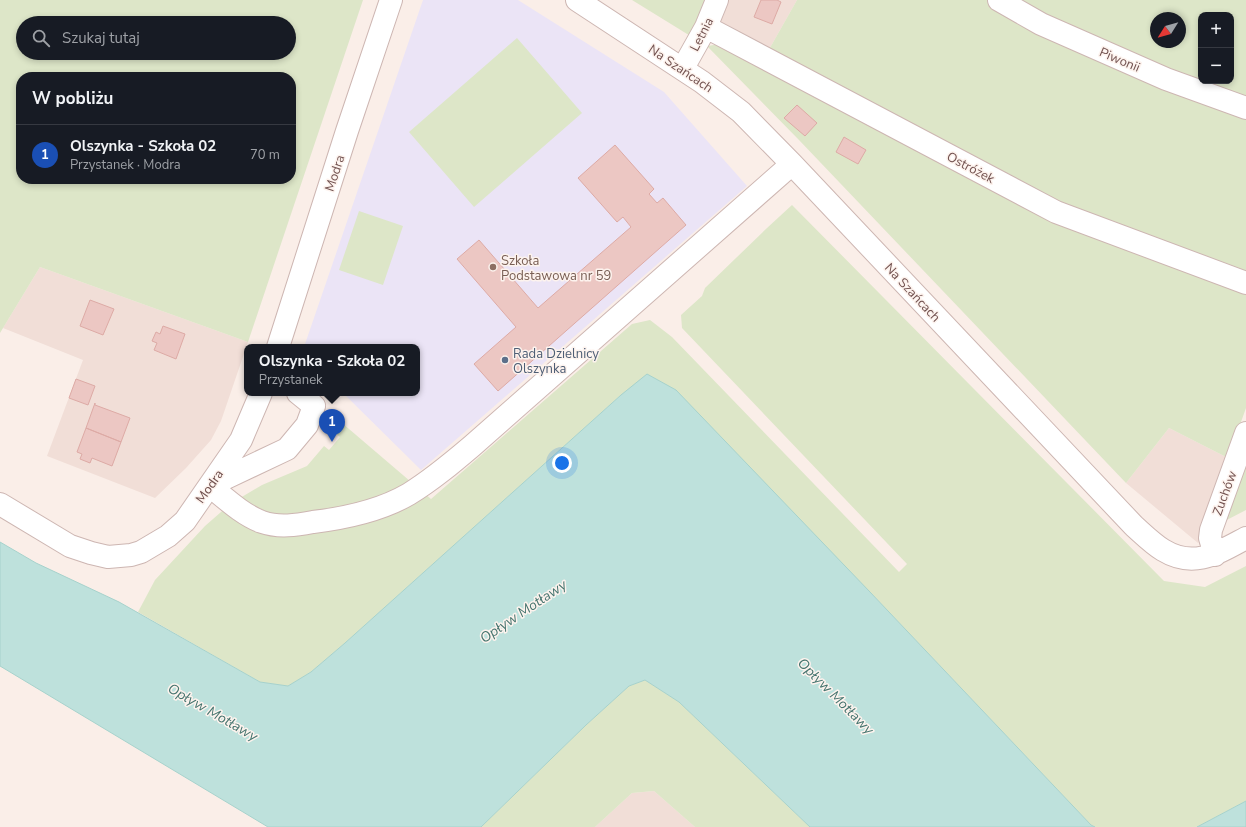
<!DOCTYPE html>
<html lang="pl">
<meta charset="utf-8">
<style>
:root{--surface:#171b24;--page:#20242c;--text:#f1f3f6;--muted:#9ea1a6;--line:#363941;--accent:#2563eb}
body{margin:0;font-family:"Nunito Sans",sans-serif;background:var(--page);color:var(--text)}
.controls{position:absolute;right:12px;top:12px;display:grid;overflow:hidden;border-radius:8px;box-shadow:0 2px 6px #0003}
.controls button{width:36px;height:36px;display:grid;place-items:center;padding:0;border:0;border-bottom:1px solid var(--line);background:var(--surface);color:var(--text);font:20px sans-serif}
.compass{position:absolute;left:1150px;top:12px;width:36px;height:36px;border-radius:50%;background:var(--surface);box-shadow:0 2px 6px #0003;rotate:233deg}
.you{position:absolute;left:562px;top:463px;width:14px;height:14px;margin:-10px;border:3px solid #fff;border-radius:50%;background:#1a73e8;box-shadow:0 0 0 6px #1a73e833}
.badge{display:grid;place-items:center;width:26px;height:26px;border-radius:50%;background:var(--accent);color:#fff;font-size:13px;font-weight:700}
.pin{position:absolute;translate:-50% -33px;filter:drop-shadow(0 1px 2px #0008)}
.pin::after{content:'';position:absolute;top:21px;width:14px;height:12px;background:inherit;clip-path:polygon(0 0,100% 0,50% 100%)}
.popup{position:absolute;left:244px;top:344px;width:176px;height:52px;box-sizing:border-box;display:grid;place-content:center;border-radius:8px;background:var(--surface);filter:drop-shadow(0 1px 3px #0005);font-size:13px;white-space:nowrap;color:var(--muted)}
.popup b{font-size:15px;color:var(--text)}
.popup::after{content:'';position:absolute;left:50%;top:100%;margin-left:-8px;border:8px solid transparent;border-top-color:var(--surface)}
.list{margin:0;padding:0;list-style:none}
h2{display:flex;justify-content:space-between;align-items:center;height:52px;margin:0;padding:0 16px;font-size:17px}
h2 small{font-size:13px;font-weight:400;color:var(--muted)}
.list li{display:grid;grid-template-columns:26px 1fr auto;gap:12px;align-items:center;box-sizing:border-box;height:60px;padding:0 16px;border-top:1px solid var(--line)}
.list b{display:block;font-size:15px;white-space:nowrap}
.list p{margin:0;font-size:13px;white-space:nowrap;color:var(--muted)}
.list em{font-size:13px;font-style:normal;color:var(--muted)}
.icon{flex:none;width:22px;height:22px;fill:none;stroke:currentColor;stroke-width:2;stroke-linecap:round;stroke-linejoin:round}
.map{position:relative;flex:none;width:1246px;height:827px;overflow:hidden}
.search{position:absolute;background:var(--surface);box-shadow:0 2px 6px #0003;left:16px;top:16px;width:280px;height:44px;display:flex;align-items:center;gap:10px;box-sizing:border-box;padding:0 14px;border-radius:22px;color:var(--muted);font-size:15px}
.panel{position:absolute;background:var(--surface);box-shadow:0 2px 6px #0003;left:16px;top:72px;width:280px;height:112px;border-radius:16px}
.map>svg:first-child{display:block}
</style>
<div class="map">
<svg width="1246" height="827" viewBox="0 0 1246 827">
<rect width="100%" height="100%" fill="#faeee8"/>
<path fill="#f1ded7" d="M727 0H797L767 53 716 25Z
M40 267 248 342 221 421 211 440 186 468 155 498 47 456 83 360 3 328Z
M1169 428 1228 458 1198 543 1126 483Z
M654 791 695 827H595L632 793Z"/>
<path fill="#ebe4f6" d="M423 0H518L664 92 747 186 421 470 343 393H417V347H304Z"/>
<path fill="#dde6c8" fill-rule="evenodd" d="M0 0H363L248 342 40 267 0 333ZM23 23H289V53H23ZM21 77H291V179H21Z
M632 0H709L692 37Z
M797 0H989L1246 116V277L1058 206 767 53Z
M1009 0H1246V105ZM1201 15H1231V81H1201ZM1156 18H1180V42H1156Z
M517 38 582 113 474 207 409 132Z
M728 43 983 179 1246 289V408L1228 458 1169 428 1126 483 799 140 707 46Z
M792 205 1164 581 1205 587 1246 566V801L1197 827H1095L1091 825 870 592 621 395 345 643 311 672 288 686 260 682 138 612 155 580 205 526 221 512 240 498 262 485 307 466 324 446 329 450 340 437 335 433 339 429 342 423 431 499 632 324 650 320 672 337 899 572 907 564 682 328 681 315 702 296 705 288 767 228Z
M359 211 403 226 383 285 339 270Z
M1246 451V510L1219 524Z
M645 680 679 702 810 827H695L654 791 632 793 595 827H481L586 725 629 686Z"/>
<path fill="#bee1dc" stroke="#a6d2cc" d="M647 374 676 390 870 592 1091 825 1095 827H810L679 702 645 680 629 686 586 725 481 827H268L0 666V542L36 563 119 602 260 682 288 686 311 672 345 643 621 395Z
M1246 801V827H1197Z"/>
<path fill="#ecc7c3" stroke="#ddaaa5" d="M761 0H777L781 2 772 24 754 17Z
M797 105 817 123 805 136 784 118Z
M844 137 866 150 858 164 836 152Z
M615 145 654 189 649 194 657 203 663 198 686 225 498 391 474 364 516 327 457 259 479 240 538 308 631 227 623 217 617 222 578 178Z
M90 300 114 309 103 335 80 326Z
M163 326 185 334 176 359 154 350 157 343 152 341 156 332 160 334Z
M76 379 95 386 88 405 69 398Z
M95 403V405L130 418 121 442 86 428Z
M86 428 121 442 112 466 92 458 90 463 80 459 82 454 77 452Z"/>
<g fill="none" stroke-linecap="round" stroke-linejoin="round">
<defs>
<path id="minor" d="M577 0 702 82 741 112 792 164 1134 526C1143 534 1153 544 1163 550 1194 569 1218 553 1246 538
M999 0 1041 24 1166 79 1246 108
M706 27 1056 212 1246 283
M683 68 706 27 717 0
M278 347 347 131 391 0
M211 485 287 449 307 425 314 406 298 393
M210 486C226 499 243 515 262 522 279 528 297 525 313 522 346 518 380 511 409 494 432 480 452 463 472 446L792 164
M0 504 70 546 91 553 108 557 131 555 141 552 168 536 185 521 241 440 261 393
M1215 555 1210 538 1211 530 1246 433"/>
</defs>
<use href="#minor" stroke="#cdb6b2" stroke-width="24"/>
<use href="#minor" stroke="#fff" stroke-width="22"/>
</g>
<circle fill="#8d6e63" stroke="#fdf3ee" stroke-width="1.5" cx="493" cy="267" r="4"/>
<circle fill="#5c6f8a" stroke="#fdf3ee" stroke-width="1.5" cx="505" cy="360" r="4"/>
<g text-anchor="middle" stroke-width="3" stroke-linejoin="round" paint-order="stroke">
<g font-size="13" fill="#71514f" stroke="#fdf3ee">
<text transform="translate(701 34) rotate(-63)" y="5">Letnia</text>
<text transform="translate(1120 59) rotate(23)" y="5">Piwonii</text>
<text transform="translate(681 68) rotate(34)" y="5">Na Szańcach</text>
<text transform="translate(971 167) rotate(28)" y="5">Ostróżek</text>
<text transform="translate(334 173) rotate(-72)" y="5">Modra</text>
<text transform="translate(913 292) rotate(47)" y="5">Na Szańcach</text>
<text transform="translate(209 486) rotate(-55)" y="5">Modra</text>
<text transform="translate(1224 493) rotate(-70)" y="5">Zuchów</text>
</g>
<g font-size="13" fill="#785e54" stroke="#fdf3ee" text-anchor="start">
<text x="501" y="265">Szkoła<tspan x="501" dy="15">Podstawowa nr 59</tspan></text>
</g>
<g font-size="13" fill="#4e5e75" stroke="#fdf3ee" text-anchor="start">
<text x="513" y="358">Rada Dzielnicy<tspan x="513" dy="15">Olszynka</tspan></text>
</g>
<g font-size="14" font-style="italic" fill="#45746e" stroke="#fdf3ee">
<text transform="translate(523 611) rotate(-34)" y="5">Opływ Motławy</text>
<text transform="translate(836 696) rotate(45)" y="5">Opływ Motławy</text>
<text transform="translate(213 712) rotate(30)" y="5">Opływ Motławy</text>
</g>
</g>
</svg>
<div class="controls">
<button>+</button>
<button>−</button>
</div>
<svg class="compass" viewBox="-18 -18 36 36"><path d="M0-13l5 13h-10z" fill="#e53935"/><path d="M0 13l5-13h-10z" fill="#9ea1a6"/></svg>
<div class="you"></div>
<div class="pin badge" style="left:332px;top:442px;background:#1a4fb4">1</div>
<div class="popup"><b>Olszynka - Szkoła 02</b>Przystanek</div>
<div class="search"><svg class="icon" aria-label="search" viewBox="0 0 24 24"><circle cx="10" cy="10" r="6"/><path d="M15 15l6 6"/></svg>Szukaj tutaj</div>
<section class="panel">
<h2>W pobliżu<small></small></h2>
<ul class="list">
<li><span class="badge" style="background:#1a4fb4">1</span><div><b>Olszynka - Szkoła 02</b><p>Przystanek · Modra</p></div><em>70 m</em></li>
</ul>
</section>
</div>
